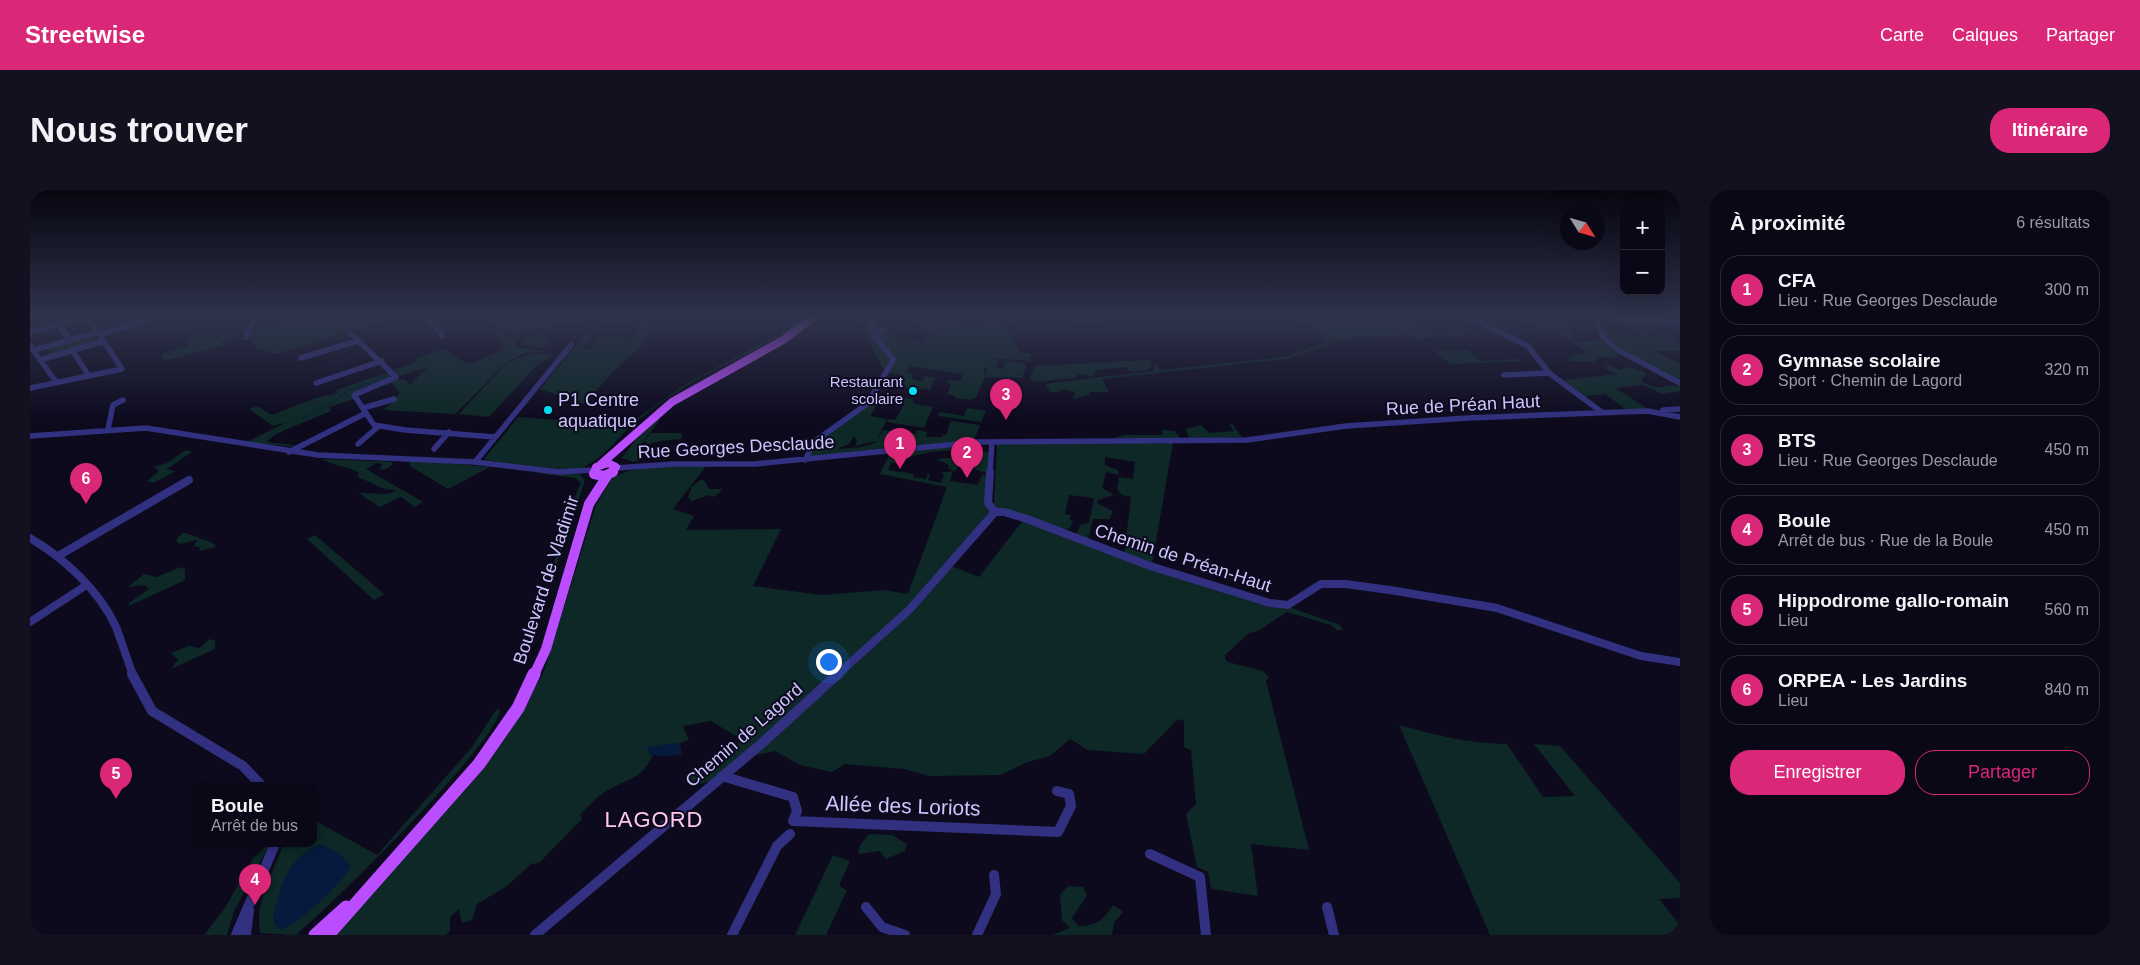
<!DOCTYPE html>
<html lang="fr">
<meta charset="utf-8">
<style>
:root{--surface:#0a0816;--page:#13111f;--text:#f1f3f6;--muted:#999aa1;--line:#2a2935;--accent:#db2777}
body{margin:0;font-family:Helvetica,sans-serif;background:var(--page);color:var(--text)}
.controls{position:absolute;right:15px;top:15px;display:grid;overflow:hidden;border-radius:10px;box-shadow:0 5px 20px #0002}
.controls button{width:45px;height:45px;display:grid;place-items:center;padding:0;border:0;border-bottom:1px solid var(--line);background:var(--surface);color:var(--text);font:25px sans-serif}
.compass{position:absolute;left:1530px;top:15px;width:45px;height:45px;border-radius:50%;background:var(--surface);box-shadow:0 5px 20px #0002;rotate:127deg}
.you{position:absolute;left:798px;top:471px;width:18px;height:18px;margin:-12px;border:4px solid #fff;border-radius:50%;background:#1a73e8;box-shadow:0 0 0 8px #1a73e833}
.badge{display:grid;place-items:center;width:32px;height:32px;border-radius:50%;background:var(--accent);color:#fff;font-size:16px;font-weight:700}
.pin{position:absolute;translate:-50% -41px;filter:drop-shadow(0 1px 2px #0008)}
.pin::after{content:'';position:absolute;top:26px;width:18px;height:15px;background:inherit;clip-path:polygon(0 0,100% 0,50% 100%)}
.popup{position:absolute;left:162px;top:592px;width:125px;height:65px;box-sizing:border-box;display:grid;place-content:center;border-radius:10px;background:var(--surface);filter:drop-shadow(0 1px 4px #0005);font-size:16px;white-space:nowrap;color:var(--muted)}
.popup b{font-size:19px;color:var(--text)}
.popup::after{content:'';position:absolute;left:50%;top:100%;margin-left:-10px;border:10px solid transparent;border-top-color:var(--surface)}
.list{margin:0;padding:0;list-style:none}
h2{display:flex;justify-content:space-between;align-items:center;height:65px;margin:0;padding:0 20px;font-size:21px}
h2 small{font-size:16px;font-weight:400;color:var(--muted)}
.list li{display:grid;grid-template-columns:32px 1fr auto;gap:15px;align-items:center;box-sizing:border-box;height:70px;margin:0 10px 10px;padding:0 10px;border:1px solid var(--line);border-radius:20px}
.list b{display:block;font-size:19px;white-space:nowrap}
.list p{margin:0;font-size:16px;white-space:nowrap;color:var(--muted)}
.list em{font-size:16px;font-style:normal;color:var(--muted)}
.actions{display:flex;gap:10px;padding:15px 20px}
.actions a{flex:1;padding:11px 0;border:1px solid var(--accent);border-radius:20px;text-align:center;font-size:18px;color:var(--accent)}
.actions .main{background:var(--accent);color:#fff}
.map{position:relative;flex:none;width:1650px;height:745px;overflow:hidden;border-radius:20px}
header{display:flex;align-items:center;gap:30px;box-sizing:border-box;height:70px;padding:0 25px;background:var(--accent);color:#fff}
header strong{font-size:24px}
nav{display:flex;gap:28px;margin-inline-start:auto;font-size:18px}
.intro{display:flex;align-items:center;justify-content:space-between;box-sizing:border-box;height:120px;padding:0 30px}
h1{margin:0;font-size:35px}
.button{padding:12px 22px;border-radius:20px;background:var(--accent);color:#fff;font-size:18px;font-weight:700}
main{display:flex;gap:30px;padding:0 30px}
aside{flex:1;background:var(--surface);border-radius:20px;box-shadow:0 5px 20px #0002}
.map>svg:first-child{display:block}
</style>
<header>
<strong>Streetwise</strong>
<nav><a>Carte</a><a>Calques</a><a>Partager</a></nav>
</header>
<div class="intro"><h1>Nous trouver</h1><a class="button">Itinéraire</a></div>
<main>
<div class="map">
<svg width="1650" height="745" viewBox="0 0 1650 745">
<rect width="100%" height="100%" fill="#0d0a1e"/>
<path fill="#0d2826" d="M269 127H340L348 133 247 164 227 158 219 148 135 171 131 164 159 156 156 148 186 140 190 144 186 145 187 148 207 142 204 148 191 151 193 154 212 148 215 142H210L217 138 215 148H219L223 140Z
M454 127H561L483 146 467 140Z
M582 127H627L611 156 586 179 554 214 510 199 555 145 564 147 552 159 560 160 570 146 605 149 610 137 588 135V133L569 134Z
M773 127H775C738 159 690 173 650 200 632 211 614 225 598 239 583 253 571 270 552 278 544 282 461 273 454 269L488 227 540 231 592 239 657 193 735 152Z
M830 127H853L844 130 871 150 875 148 893 151V147L903 146 877 127H928L935 135 941 137 957 133 1033 135 1078 127C1053 141 1005 136 976 134L989 162 1002 164 1000 168 1002 171 962 168 969 171 966 177 972 179 975 175 974 171 993 173 996 176 992 188 954 187 958 178 954 177V189L946 208H942L941 210 925 208V206L917 204 921 194 917 193 919 190 931 191 933 184 880 176 877 182 884 184 882 187 884 190 892 191 895 186 907 188 904 190 900 200 888 196 895 200 865 196 871 185 855 182 835 144Z
M1264 127H1404L1393 128 1391 131 1383 130 1405 141 1442 138 1452 144 1387 149 1381 145 1331 147 1299 152 1302 154 1256 169 1072 189 1079 202H1059V205L1043 209 1045 202 1031 199 1028 202H1020L1016 197V195L1021 193 1123 181 1126 174 1124 170 1131 180 1255 167 1298 152 1290 141Z
M1479 127H1540L1546 132 1539 133 1546 152 1577 150 1594 164 1586 165 1585 168 1569 166 1564 172H1547L1536 170C1543 164 1550 166 1558 162L1537 150H1544Z
M1582 130 1604 132 1606 133 1599 135 1603 137H1617L1621 142 1614 146 1639 151 1633 148 1624 147 1634 144 1650 154V161H1624L1650 174V192C1625 178 1586 165 1572 140L1608 147 1601 140Z
M461 138 480 148 491 146 484 155 488 158 520 161 495 163 477 172 425 224 354 220 370 204 362 193 327 204 367 189 375 190 380 195 398 177 370 186 363 180 388 172 385 169 413 159 438 174 476 159 472 157 473 149 464 147 466 144 456 146 463 143 459 139Z
M512 142 514 148 520 154 510 158 489 154 498 146Z
M60 144 65 152 21 165 16 157Z
M1437 160 1451 171 1490 169 1492 171 1421 174 1404 161Z
M503 163 526 165 509 173 459 227 429 224 477 173Z
M1120 170 1122 176 1116 180 1101 182 1095 177 1068 180 1062 186 1047 184 1046 188 1005 192 999 190 1005 176Z
M1574 173 1590 180C1594 175 1609 178 1616 183L1611 191C1632 203 1631 193 1650 196V201L1633 204 1613 195 1585 198 1618 219 1597 220 1575 204 1555 206 1534 190 1588 184 1575 179 1578 178Z
M360 182 364 186C348 195 329 193 323 209L299 217 301 221 246 244 236 252 263 255 264 257 217 252 257 232 243 236 219 219 227 216 242 225 286 208 308 203 306 200Z
M847 205 869 208 868 211 851 208 840 226 857 229 846 251 825 256 827 251 824 246 819 254 807 259 831 257 845 253 853 240 885 244 887 240 897 242 896 247H913L912 244 916 245 921 231 950 235 944 251 779 267 789 249 838 216Z
M872 207 882 209 884 214 903 217 894 238 857 232 859 229 865 230 875 213 869 211Z
M937 218 956 221 951 232 908 226 910 222 934 226Z
M629 228 630 230 611 254 612 270 603 272 592 268 614 238Z
M1198 233 1203 235 1212 247 1159 249 1156 239 1171 235 1179 243 1204 241Z
M1131 240 1145 241 1151 249 1085 248 1093 245H1133Z
M621 243H651L652 249C640 250 630 250 619 254L614 251Z
M1143 253 1122 374 1094 366 1101 307 1092 305 1087 299 1089 287 1103 289 1105 272 1075 267V275L1088 280 1089 285 1076 282 1072 298 1084 305 1068 310 1067 313 1083 321 1080 329H1063L1058 349 1046 345 1051 334 1059 333 1064 308 1039 305 1035 324 1041 325 1039 329 1043 331 1040 338 1032 340 967 318 964 314 967 254Z
M940 255 944 256V261H941V259C918 261 887 260 870 273H861L858 280 884 284 883 287 896 289 898 283 900 284 898 290 911 293 914 285 910 283 923 281 920 291 948 295 952 285H958L959 304 965 322 922 376 949 387 994 329 1119 377 1259 417 1310 435 1313 440H1307L1301 435 1257 422 1228 441 1219 443 1195 465V469L1198 472 1233 481 1239 487 1236 491 1279 660 1221 654 1228 706 1181 699 1178 682 1167 677 1156 624 1166 614 1161 560 1154 557V531L1148 529 1114 564 1058 560 1040 549 1020 566 998 572 970 585 898 586 875 579 815 574 802 582 770 575 745 561C737 563 728 564 722 567 700 577 681 598 657 594L663 580C691 577 697 573 711 549L681 531 653 536 659 550 620 564 623 565C611 590 599 588 578 600 568 605 559 616 550 624L552 629 509 673 501 674 477 696 447 714 442 730 432 733 429 719 420 727V741L416 745H306L471 553 513 484 566 315 582 288 598 281 625 277 676 276 643 319 664 326 656 340 751 339 723 396 792 405 854 400 878 404 917 297 850 284 860 263Z
M156 260 162 262 137 279 146 281 124 293 117 291 129 281 124 277 137 273Z
M961 261 960 284 940 278 945 263Z
M938 264H941L936 278 928 276 926 281 919 279 918 274 906 269 938 267Z
M292 269 363 272 362 275 354 280 349 278 353 274 346 273 336 279 393 312 385 317 371 307 350 317 328 303 359 304 366 300C351 301 341 291 327 287L329 283C317 276 304 276 292 269Z
M380 270 460 277 418 299 380 276Z
M500 282 550 284 555 290 523 386 526 358 524 354 551 293 545 288Z
M671 290 675 291 679 299H693L684 307 678 305 662 311 658 307 662 296Z
M153 342 183 353 186 357 169 361 170 357 164 356 167 350 149 354 146 350Z
M285 345 354 404 344 410 277 349Z
M151 377 155 379V390L99 416V413L119 399 115 395 98 397 114 384 127 387Z
M179 449 185 451V459L141 479 148 470 141 463 159 456 170 458Z
M470 519C470 551 299 717 266 745L230 743C225 707 243 686 253 654H284V630L347 665 442 557 466 520Z
M1369 535C1409 546 1436 553 1477 554L1513 607 1545 606 1504 554 1530 556 1650 693V708L1629 709 1650 735V745H1460Z
M839 644 862 645 877 654 875 661 856 669 850 661 828 664 830 655Z
M231 654H238L237 659 204 721 197 745H174L195 718Z
M803 665 820 671 809 696 817 700 796 745H765Z
M1038 696 1053 697 1057 705 1042 728 1048 736C1065 736 1074 730 1083 715L1093 722 1084 733 1082 745H1022L1040 738 1032 730 1030 705Z"/>
<path fill="#051a3c" d="M642 553 650 554 652 564C642 566 622 569 617 560L618 557Z
M291 654 310 664 321 676C310 696 272 731 251 740L244 734 243 729C250 696 257 667 291 654Z"/>
<g fill="none" stroke-linecap="round" stroke-linejoin="round">
<path stroke="#051a3c" stroke-width="1" d="M297 175 334 163
M280 180 291 177
M272 229 306 210 318 200 355 187"/>
<path stroke="#323181" stroke-width="5.5" d="M394 127 410 141 412 146
M1440 127 1498 156 1519 183 1573 223
M1564 127 1574 148 1588 160 1650 193
M1564 127 1650 133
M28 134 40 150
M0 142 54 127
M320 143 366 187 324 205 344 235 375 240 465 247
M70 144 114 132
M844 144 854 140
M216 147 223 131 221 127
M0 155 26 192
M4 160 68 142
M42 160 59 186
M271 168 327 151
M10 170 74 151
M1474 185 1519 183
M286 193 352 171
M0 198 92 179 58 127
M333 218 364 209
M1633 220 1650 219
M78 239 83 215 93 210
M0 246 116 238 288 265 445 272 529 282 563 280
M328 254 349 236
M404 259 419 242
M259 262 336 223
M775 270 785 251 837 214 861 174 863 169 844 145 840 129 845 127
M445 272 541 155
M586 278 644 274H725L948 252 1217 250 1316 236 1438 228 1618 221 1650 227
M960 283 962 252"/>
<path stroke="#323181" stroke-width="8" d="M965 322H974L997 329 1120 376 1240 413 1258 415 1291 394H1315L1360 400 1467 418 1611 466 1650 472
M0 348C34 368 69 400 86 437 92 453 97 469 103 485
M28 366 159 290
M0 432 55 396
M807 485 880 419 965 322 958 313 960 282"/>
<path stroke="#323181" stroke-width="10" d="M102 484 122 521 213 576 232 596
M692 586 763 607 767 621 763 631 1028 642 1041 616 1039 604 1027 601
M1120 664 1170 687 1176 745
M836 717 852 737 875 745
M1297 717 1304 745
M206 745 245 654
M216 745 219 720
M505 745 731 554 808 484
M702 745 747 656 760 644
M947 745 966 704 964 685"/>
<path stroke="#b94dff" stroke-width="8" d="M571 274 642 212 753 150 783 127
M564 283 566 277 578 273 586 277 582 283"/>
<path stroke="#b94dff" stroke-width="10" d="M565 282 564 284 574 286 583 282
M504 485 516 459 559 314 577 286"/>
<path stroke="#b94dff" stroke-width="13" d="M285 745 316 717
M298 745 449 574 488 518 504 484"/>
</g>
<linearGradient id="sky" x2="0" y2="1"><stop stop-color="#070610"/><stop offset="0.55" stop-color="#2f334c"/><stop offset="1" stop-color="#2f334c" stop-opacity="0"/></linearGradient>
<rect width="1650" height="231" fill="url(#sky)"/>
<g fill="#00def1" stroke="#0d0a1e" stroke-width="2">
<circle cx="883" cy="201" r="5"/>
<circle cx="518" cy="220" r="5"/>
</g>
<g text-anchor="middle" stroke-width="4" stroke-linejoin="round" paint-order="stroke">
<g font-size="15" fill="#ccc6ff" stroke="#0d0a1e" text-anchor="end">
<text x="873" y="197">Restaurant<tspan x="873" dy="17">scolaire</tspan></text>
</g>
<g font-size="18" fill="#ccc6ff" stroke="#0d0a1e" text-anchor="start">
<text x="528" y="216">P1 Centre<tspan x="528" dy="21">aquatique</tspan></text>
</g>
<g font-size="18" fill="#ccc6ff" stroke="#0d0a1e">
<text transform="translate(1433 215) rotate(-3)" y="6">Rue de Préan Haut</text>
<text transform="translate(706 257) rotate(-3)" y="6">Rue Georges Desclaude</text>
<text transform="translate(1153 368) rotate(18)" y="6">Chemin de Préan-Haut</text>
<text transform="translate(516 390) rotate(-72)" y="6">Boulevard de Vladimir</text>
<text transform="translate(714 545) rotate(-41)" y="6">Chemin de Lagord</text>
</g>
<g font-size="21" fill="#ccc6ff" stroke="#0d0a1e">
<text transform="translate(873 616) rotate(2)" y="7">Allée des Loriots</text>
</g>
<g font-size="22" letter-spacing="1" fill="#ffc8ec" stroke="#0d0a1e">
<text x="624" y="637">LAGORD</text>
</g>
</g>
</svg>
<div class="controls">
<button>+</button>
<button>−</button>
</div>
<svg class="compass" viewBox="-18 -18 36 36"><path d="M0-13l5 13h-10z" fill="#e53935"/><path d="M0 13l5-13h-10z" fill="#999aa1"/></svg>
<div class="you"></div>
<div class="pin badge" style="left:870px;top:279px">1</div>
<div class="pin badge" style="left:937px;top:288px">2</div>
<div class="pin badge" style="left:976px;top:230px">3</div>
<div class="pin badge" style="left:225px;top:715px">4</div>
<div class="popup"><b>Boule</b>Arrêt de bus</div>
<div class="pin badge" style="left:86px;top:609px">5</div>
<div class="pin badge" style="left:56px;top:314px">6</div>
</div>
<aside>
<h2>À proximité<small>6 résultats</small></h2>
<ul class="list">
<li><span class="badge">1</span><div><b>CFA</b><p>Lieu · Rue Georges Desclaude</p></div><em>300 m</em></li>
<li><span class="badge">2</span><div><b>Gymnase scolaire</b><p>Sport · Chemin de Lagord</p></div><em>320 m</em></li>
<li><span class="badge">3</span><div><b>BTS</b><p>Lieu · Rue Georges Desclaude</p></div><em>450 m</em></li>
<li><span class="badge">4</span><div><b>Boule</b><p>Arrêt de bus · Rue de la Boule</p></div><em>450 m</em></li>
<li><span class="badge">5</span><div><b>Hippodrome gallo-romain</b><p>Lieu</p></div><em>560 m</em></li>
<li><span class="badge">6</span><div><b>ORPEA - Les Jardins</b><p>Lieu</p></div><em>840 m</em></li>
</ul>
<div class="actions"><a class="main">Enregistrer</a><a>Partager</a></div>
</aside>
</main>
